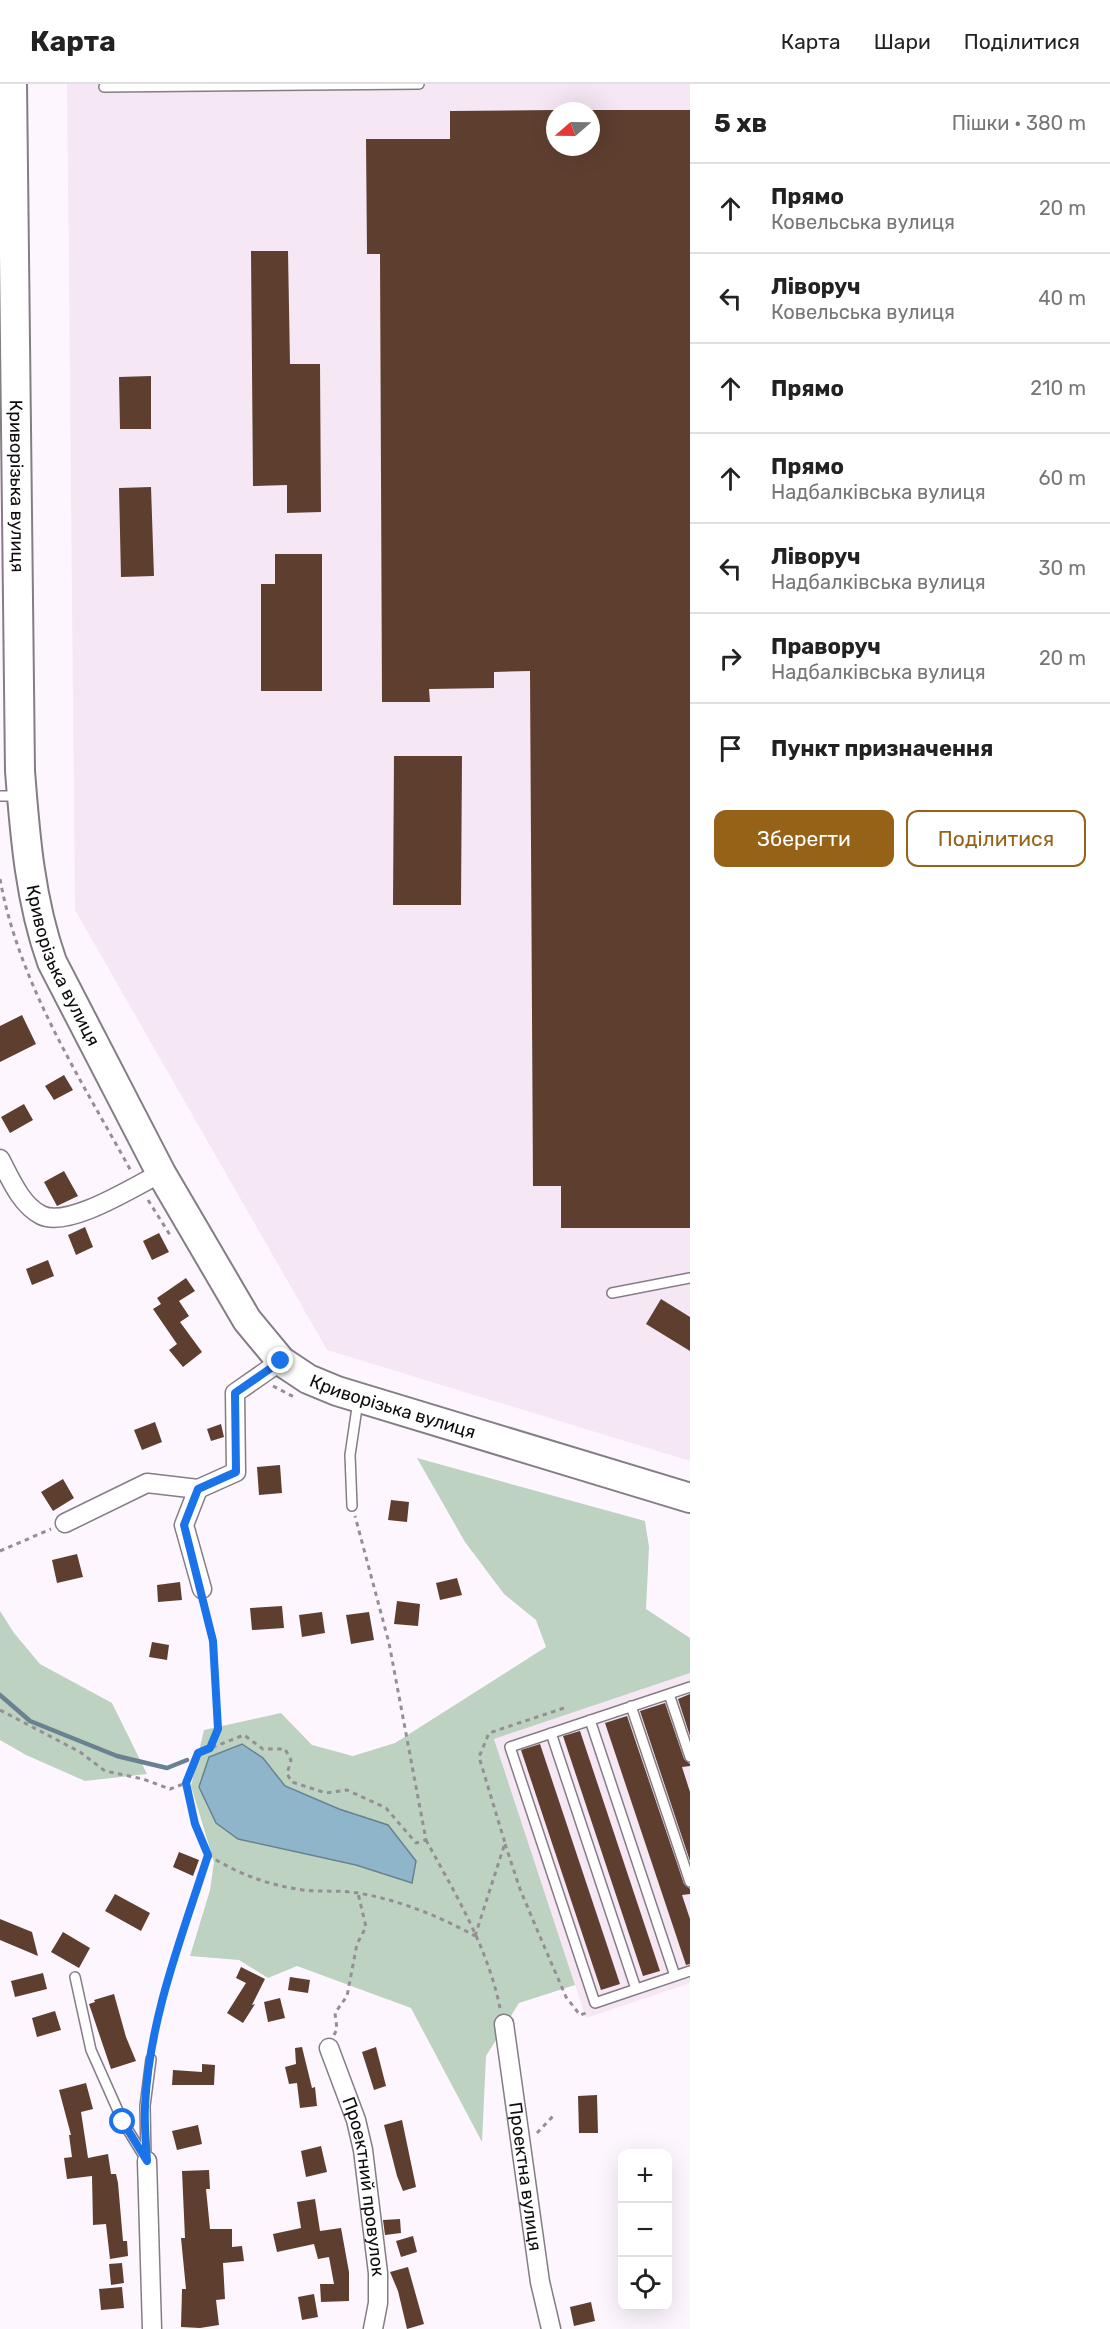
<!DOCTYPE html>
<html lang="uk">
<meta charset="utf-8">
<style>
:root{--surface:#fff;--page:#f2f2f2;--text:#222;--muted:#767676;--line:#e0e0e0;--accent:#966217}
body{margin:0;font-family:Rubik,sans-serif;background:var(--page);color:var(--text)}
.controls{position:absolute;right:18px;bottom:18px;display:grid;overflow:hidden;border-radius:12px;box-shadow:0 6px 24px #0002}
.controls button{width:54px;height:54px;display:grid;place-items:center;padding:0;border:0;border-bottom:2px solid var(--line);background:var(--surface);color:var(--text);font:30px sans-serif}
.compass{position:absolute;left:546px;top:18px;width:54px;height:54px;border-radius:50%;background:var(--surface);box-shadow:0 6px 24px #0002;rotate:250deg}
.stop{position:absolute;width:18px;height:18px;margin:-14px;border:4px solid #1a73e8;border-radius:50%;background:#fff}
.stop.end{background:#1a73e8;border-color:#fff;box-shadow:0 2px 6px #0008}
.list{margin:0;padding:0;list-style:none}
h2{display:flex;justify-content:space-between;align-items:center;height:78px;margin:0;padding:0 24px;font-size:26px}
h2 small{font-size:20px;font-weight:400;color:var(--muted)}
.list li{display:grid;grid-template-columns:39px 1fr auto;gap:18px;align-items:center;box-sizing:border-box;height:90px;padding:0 24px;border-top:2px solid var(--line)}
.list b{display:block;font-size:22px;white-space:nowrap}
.list p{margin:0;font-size:20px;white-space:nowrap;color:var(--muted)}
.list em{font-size:20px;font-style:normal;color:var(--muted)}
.actions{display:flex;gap:12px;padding:18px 24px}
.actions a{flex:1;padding:14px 0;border:2px solid var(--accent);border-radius:12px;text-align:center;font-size:21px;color:var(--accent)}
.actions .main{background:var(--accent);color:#fff}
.icon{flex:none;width:33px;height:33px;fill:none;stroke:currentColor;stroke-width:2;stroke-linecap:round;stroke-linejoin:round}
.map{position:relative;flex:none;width:690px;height:2245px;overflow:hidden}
header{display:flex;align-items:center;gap:36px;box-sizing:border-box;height:84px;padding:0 30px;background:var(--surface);border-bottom:2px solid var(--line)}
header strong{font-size:28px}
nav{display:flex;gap:33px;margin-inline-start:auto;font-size:21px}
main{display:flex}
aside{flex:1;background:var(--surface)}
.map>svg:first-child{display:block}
</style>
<header>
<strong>Карта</strong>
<nav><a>Карта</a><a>Шари</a><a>Поділитися</a></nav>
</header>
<main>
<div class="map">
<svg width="690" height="2245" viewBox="0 0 690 2245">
<rect width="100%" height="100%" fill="#fef6fe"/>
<path fill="#f6e7f5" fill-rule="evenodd" d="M67 0H690V1377L327 1266 75 826ZM555 27H591V63H555Z
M690 1589V1899L586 1934 494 1655Z"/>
<path fill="#bdd2c0" d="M417 1374 645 1437 649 1463 646 1525 690 1554V1589L494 1655 575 1901 519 1919 486 1972 482 2058 411 1924 297 1882 268 1894 239 1876 190 1872 210 1806 214 1778 191 1702 204 1646 281 1629 312 1661 353 1672 395 1659 546 1563 536 1536 504 1510 465 1458Z
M0 1527 14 1549 40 1580 112 1619 147 1690 85 1697 26 1671 0 1656Z"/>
<path fill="#8eb5c9" stroke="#688291" stroke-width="1.5" d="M242 1660 263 1674 285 1702 339 1725 388 1741 416 1777 412 1799 356 1781 238 1755 216 1739 199 1703 209 1673Z"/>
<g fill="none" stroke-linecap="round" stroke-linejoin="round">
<path stroke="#688291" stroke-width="4.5" d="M0 1611 30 1637 117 1672 167 1684 187 1676"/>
</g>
<path fill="#5e3e2f" d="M555 26V63H591V26H690V1144H561V1102H533L530 587 494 588V604L429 605 430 618H382L380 170H367L366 55H450V27Z
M251 167H288L290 280H320L321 428 287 429V401L253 402Z
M151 292V345H120L119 293Z
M151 403 154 492 121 493 119 404Z
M275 470H322V607H261V500H275Z
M394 672H462L461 821H393Z
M22 931 36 960 0 978V942Z
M64 991 73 1006 54 1016 45 1002Z
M24 1020 33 1036 10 1049 1 1033Z
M64 1087 78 1112 57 1122 44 1098Z
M85 1143 93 1163 76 1171 68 1151Z
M159 1149 169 1168 152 1176 143 1157Z
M48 1176 54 1192 32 1201 26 1185Z
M186 1194 195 1207 179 1217 189 1232 180 1238 202 1268 183 1283 169 1266 177 1260 153 1225 161 1220 157 1214Z
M661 1215 690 1233V1267L646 1240Z
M155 1338 162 1358 142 1366 134 1346Z
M221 1340 224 1353 211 1357 207 1345Z
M280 1381 282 1409 259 1411 257 1383Z
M63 1395 74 1414 53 1427 41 1408Z
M391 1416 409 1418 407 1438 388 1436Z
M77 1470 83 1493 57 1499 52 1476Z
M457 1494 462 1511 440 1516 436 1499Z
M180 1498 182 1516 158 1518 157 1501Z
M397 1517 420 1520 418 1542 394 1540Z
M282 1522 284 1544 252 1546 250 1524Z
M322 1528 325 1549 302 1553 299 1531Z
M369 1528 374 1556 351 1560 346 1531Z
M152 1558 169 1561 167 1576 149 1573Z
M690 1610V1652L678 1615Z
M665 1619 684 1675 690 1680V1682L682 1683 690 1708V1777L640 1627Z
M627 1632 684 1800 690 1805V1810L682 1811 690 1835V1880L686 1881 605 1639Z
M580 1647 660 1887 643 1892 563 1652Z
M540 1660 620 1900 601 1906 521 1666Z
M179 1768 199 1776 193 1792 173 1783Z
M115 1810 150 1829 141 1847 105 1827Z
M0 1835 32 1848 38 1872 0 1856Z
M63 1848 90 1864 79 1884 51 1868Z
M241 1883 265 1895 252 1921 255 1920 243 1939 227 1929 246 1899 236 1894Z
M43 1889 47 1905 15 1913 11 1897Z
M290 1893 310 1896 308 1909 288 1906Z
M114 1910 126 1953 136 1977 111 1985 89 1920 95 1918 94 1916Z
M280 1914 285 1934 268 1938 264 1918Z
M55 1927 61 1946 37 1953 32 1934Z
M302 1963 312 2004 315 2003 317 2022 300 2024 297 1999 289 2000 285 1983 296 1980 295 1964Z
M376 1963 386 2002 374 2006 362 1968Z
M202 1980 215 1981 214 2001H172L173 1986 202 1988Z
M86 1999 93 2025 81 2028 88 2074 108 2070 111 2090H116L118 2099 123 2157H127L128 2172 110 2175 106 2140 93 2141 92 2092 67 2095 64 2074 72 2073 69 2051H71L59 2006Z
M597 2011 598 2049H579L578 2012Z
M402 2036 416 2103 403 2107 397 2092 384 2041Z
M198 2041 202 2060 177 2066 172 2047Z
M321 2062 327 2088 306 2093 301 2067Z
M209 2086 210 2105H206L210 2145H232V2163L242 2162 244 2177 223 2179 225 2215 216 2216 219 2241 200 2244 181 2243 182 2205H186L181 2154H185L182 2087Z
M315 2115 320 2147 341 2144 349 2188V2217L321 2218 320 2200H334L329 2173 318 2175 314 2160 277 2168 273 2150 301 2144 297 2118Z
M400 2135 401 2149 385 2151 383 2136Z
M413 2152 417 2168 401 2173 396 2157Z
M122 2179 124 2199 111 2201 109 2180Z
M408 2183 424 2240 407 2245 398 2207 390 2188Z
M122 2203 124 2224 101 2226 99 2205Z
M314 2210 318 2233 302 2236 298 2213Z
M591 2218 595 2237 574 2242 570 2223Z"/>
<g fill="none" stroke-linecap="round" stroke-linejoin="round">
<defs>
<path id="lane" d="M104 3 419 0
M0 712H19
M612 1209 690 1194
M352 1422 350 1371 358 1317
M690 1603 510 1663 595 1919 690 1887
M669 1610 690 1673
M631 1622 690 1798
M590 1636 675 1892
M551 1649 636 1905
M75 1893 91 1966 123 2038 147 2077
M146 2075 145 2022 151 1975"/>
<g id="street">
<path d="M0 1075C10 1094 21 1121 41 1131 68 1145 135 1102 161 1089"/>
<path d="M65 1439 147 1399 198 1405"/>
<path d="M202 1505 184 1441 198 1405 236 1388 235 1309 281 1277"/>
<path id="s1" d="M504 1940 540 2198 551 2245"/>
<path id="s2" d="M329 1964 356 2036 363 2066 378 2189V2219L373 2245"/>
<path d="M147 2077 152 2245"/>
</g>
<g id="primary">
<path id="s3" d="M12 0 20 687C25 752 30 816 52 878L161 1089 247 1236 281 1277 308 1295 337 1307 690 1414"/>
</g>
</defs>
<use href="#lane" stroke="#857d85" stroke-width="12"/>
<use href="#street" stroke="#857d85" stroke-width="21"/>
<use href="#primary" stroke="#857d85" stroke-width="32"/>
<path stroke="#958f95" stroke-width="3" stroke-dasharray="4.5 4.5" stroke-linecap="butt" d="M0 795C19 900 80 994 131 1087
M148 1116 170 1151
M273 1302 294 1313
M0 1467 51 1445
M205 1522 213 1557 218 1645 210 1664
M0 1626 80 1668 105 1687 143 1695 170 1705 186 1699
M426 1756C455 1809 488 1864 500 1924
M505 1760 520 1805 541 1855 566 1913 580 1931 589 1928
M208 1771C238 1790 268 1801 303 1806 321 1808 340 1806 358 1809 399 1816 439 1832 475 1852
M475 1852 505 1759 479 1673 489 1649 564 1624
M334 1951 337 1945 335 1929 347 1912 357 1860 366 1843 358 1809
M153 1964 163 1913 208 1771 195 1740 186 1699 198 1669 244 1651 263 1665H285L291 1676 287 1690 292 1698 326 1709 347 1706 386 1724 416 1759 426 1756 389 1559 355 1432
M537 2049 554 2031"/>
<use href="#lane" stroke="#fff" stroke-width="9"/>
<use href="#street" stroke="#fff" stroke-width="18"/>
<use href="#primary" stroke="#fff" stroke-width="28"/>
</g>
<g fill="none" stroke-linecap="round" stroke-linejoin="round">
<path stroke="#1a73e8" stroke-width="8" d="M123 2038 147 2077C146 2059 144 2040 145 2022 149 1935 182 1852 208 1771L195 1740 186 1699 198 1669 210 1664 218 1645 213 1557 184 1441 198 1405 236 1388 235 1309 281 1277"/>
</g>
<g text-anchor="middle" stroke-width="6" stroke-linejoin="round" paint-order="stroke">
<g font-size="18" fill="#0f0c0f" stroke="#fff">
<text dy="6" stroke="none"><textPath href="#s3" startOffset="402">Криворізька вулиця</textPath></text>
<text dy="6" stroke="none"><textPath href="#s3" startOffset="888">Криворізька вулиця</textPath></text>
<text dy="6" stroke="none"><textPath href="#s3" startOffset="1464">Криворізька вулиця</textPath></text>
<text dy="6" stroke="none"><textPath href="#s1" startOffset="154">Проектна вулиця</textPath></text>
<text dy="6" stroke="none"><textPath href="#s2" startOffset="144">Проектний провулок</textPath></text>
</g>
</g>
</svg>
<div class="controls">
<button>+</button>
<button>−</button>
<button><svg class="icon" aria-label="locate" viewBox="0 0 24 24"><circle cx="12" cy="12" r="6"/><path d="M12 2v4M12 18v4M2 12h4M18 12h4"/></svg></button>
</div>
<svg class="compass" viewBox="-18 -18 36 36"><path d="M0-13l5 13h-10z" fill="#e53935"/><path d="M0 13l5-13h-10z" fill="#767676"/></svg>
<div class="stop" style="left:123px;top:2038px"></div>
<div class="stop end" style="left:281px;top:1277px"></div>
</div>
<aside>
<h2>5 хв<small>Пішки · 380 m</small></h2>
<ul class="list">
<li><svg class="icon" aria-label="ahead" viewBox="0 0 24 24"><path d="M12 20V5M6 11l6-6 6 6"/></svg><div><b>Прямо</b><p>Ковельська вулиця</p></div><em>20 m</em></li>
<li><svg class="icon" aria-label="left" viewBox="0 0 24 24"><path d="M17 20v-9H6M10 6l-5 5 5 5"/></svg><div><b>Ліворуч</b><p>Ковельська вулиця</p></div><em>40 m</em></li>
<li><svg class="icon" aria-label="ahead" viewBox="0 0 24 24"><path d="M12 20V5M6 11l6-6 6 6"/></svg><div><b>Прямо</b></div><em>210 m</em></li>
<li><svg class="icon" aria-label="ahead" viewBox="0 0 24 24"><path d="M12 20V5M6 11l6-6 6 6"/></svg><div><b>Прямо</b><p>Надбалківська вулиця</p></div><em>60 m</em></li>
<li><svg class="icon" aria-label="left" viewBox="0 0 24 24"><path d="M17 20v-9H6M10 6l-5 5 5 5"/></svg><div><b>Ліворуч</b><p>Надбалківська вулиця</p></div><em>30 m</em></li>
<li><svg class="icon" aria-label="right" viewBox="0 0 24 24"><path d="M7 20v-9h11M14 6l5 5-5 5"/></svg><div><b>Праворуч</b><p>Надбалківська вулиця</p></div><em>20 m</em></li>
<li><svg class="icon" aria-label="arrive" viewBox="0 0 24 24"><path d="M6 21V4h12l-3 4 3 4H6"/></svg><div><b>Пункт призначення</b></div></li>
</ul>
<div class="actions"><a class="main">Зберегти</a><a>Поділитися</a></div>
</aside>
</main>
